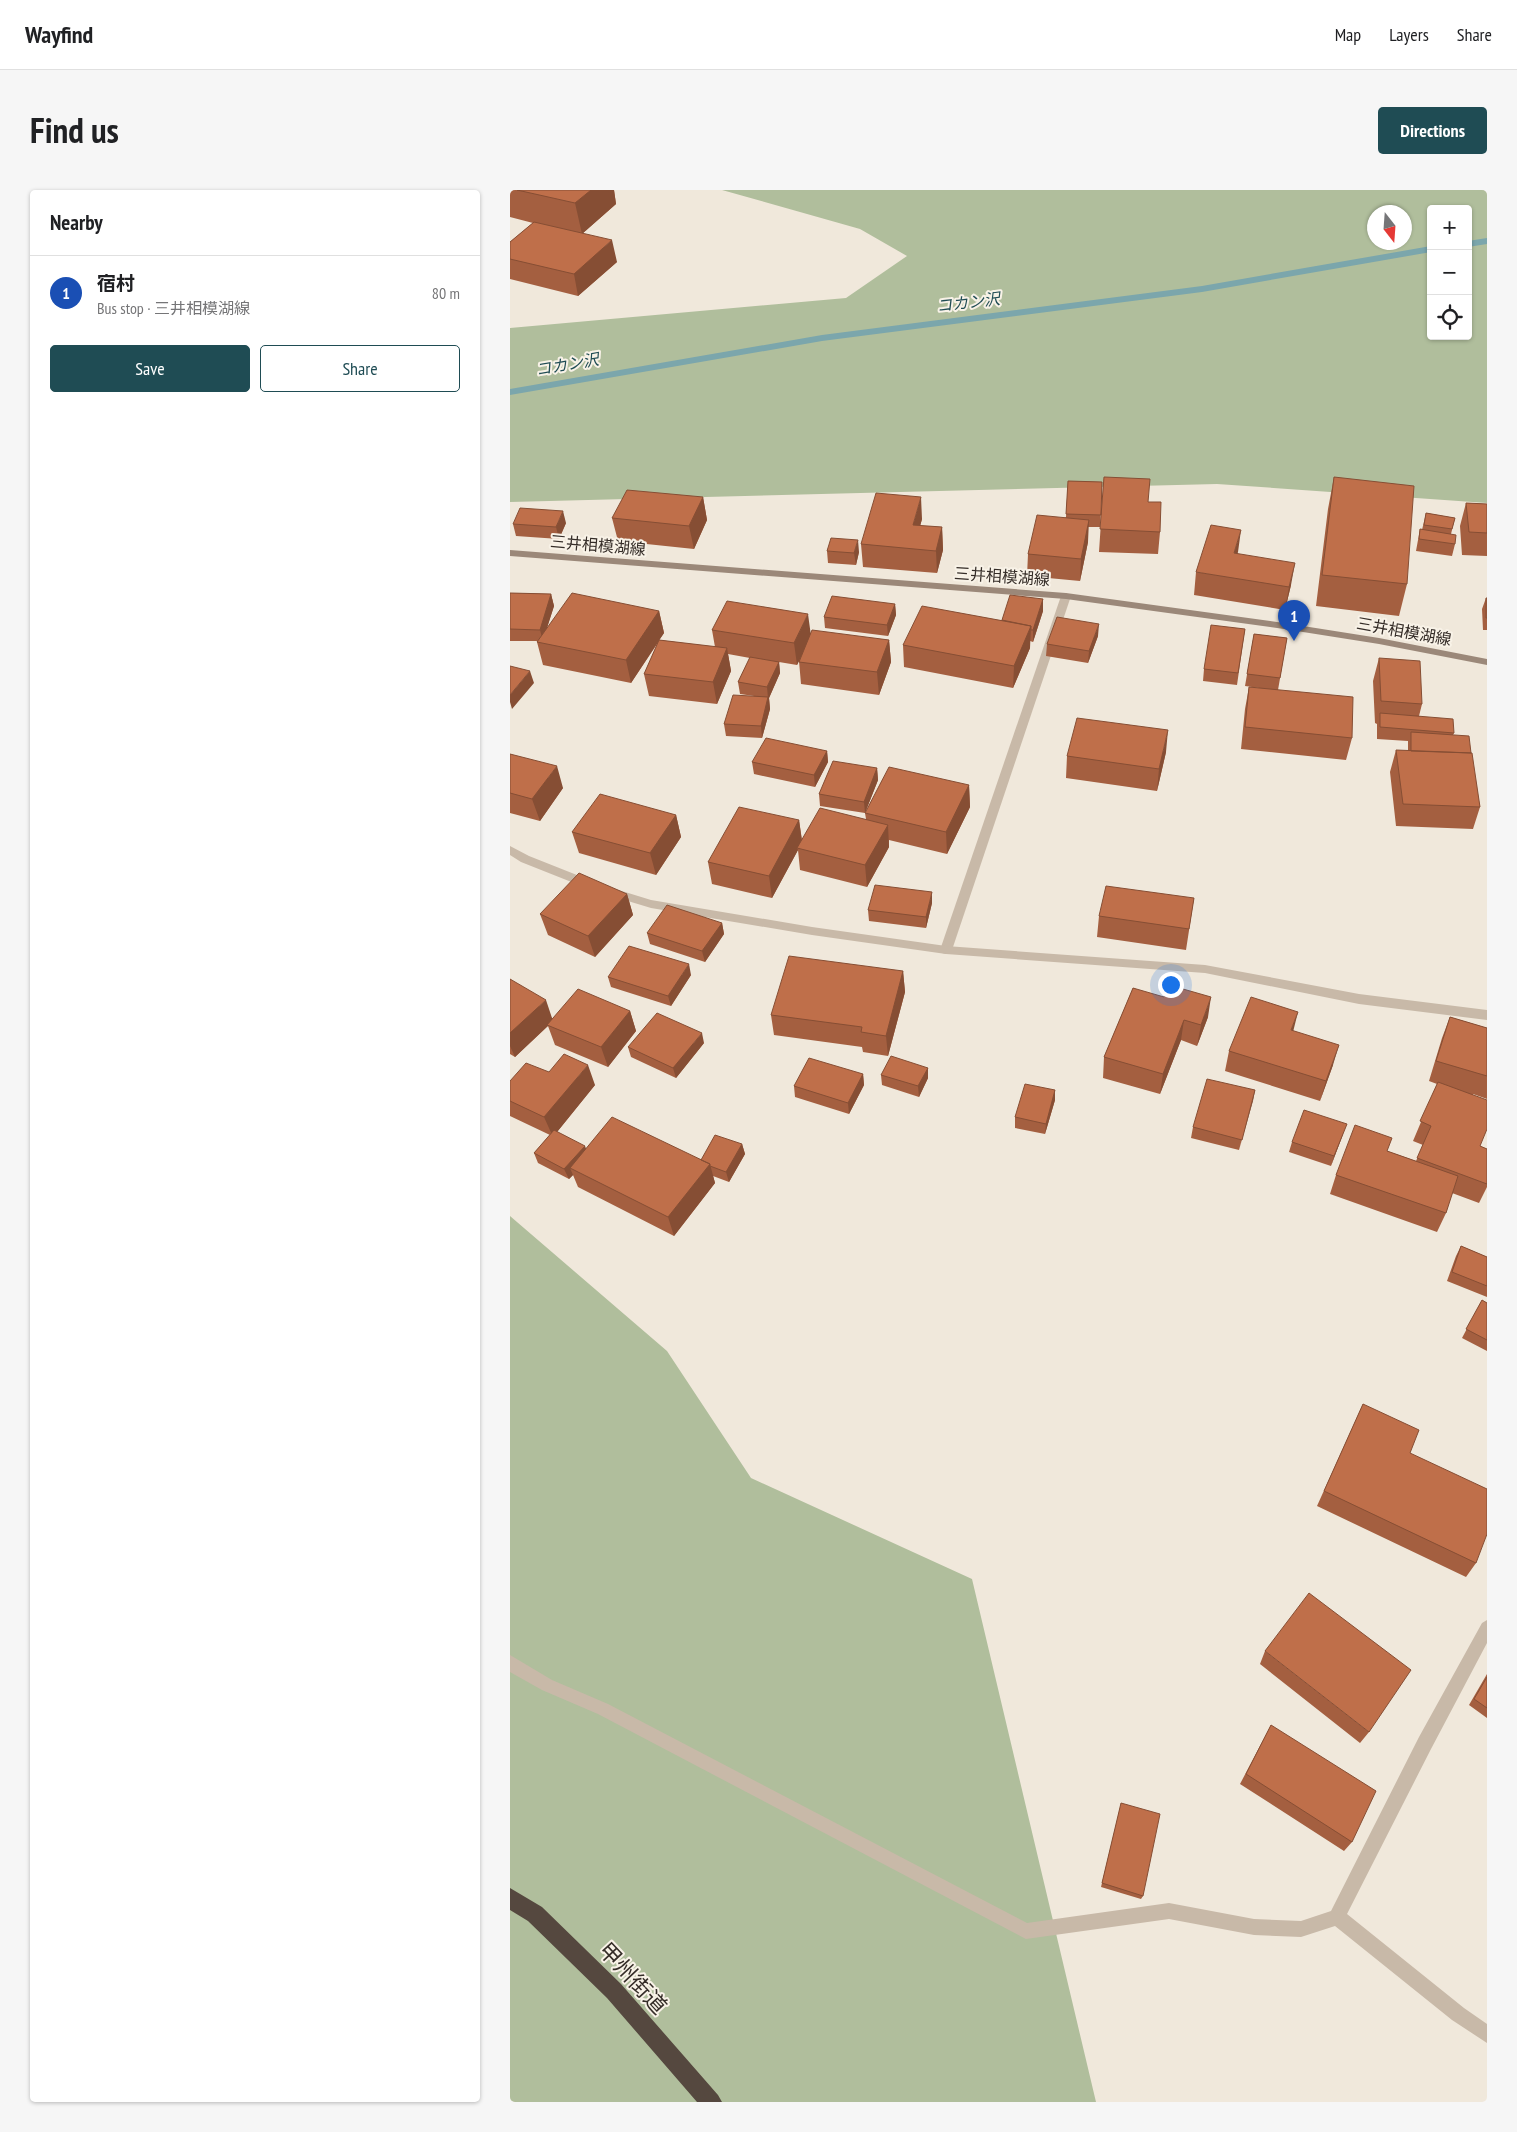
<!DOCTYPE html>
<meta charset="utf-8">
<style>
:root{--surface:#fff;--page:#f6f6f6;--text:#202124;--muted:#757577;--line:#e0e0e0;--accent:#1f4c54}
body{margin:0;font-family:"PT Sans Narrow","Noto Sans JP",sans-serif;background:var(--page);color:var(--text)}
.controls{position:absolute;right:15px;top:15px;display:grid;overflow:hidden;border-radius:5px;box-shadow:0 1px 4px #0004}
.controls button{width:45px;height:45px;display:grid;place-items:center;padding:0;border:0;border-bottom:1px solid var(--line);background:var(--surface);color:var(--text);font:25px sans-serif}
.compass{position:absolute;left:857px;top:15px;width:45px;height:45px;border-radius:50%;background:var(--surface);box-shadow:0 1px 4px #0004;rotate:163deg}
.you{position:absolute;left:660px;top:794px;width:18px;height:18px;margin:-12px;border:4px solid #fff;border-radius:50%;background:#1a73e8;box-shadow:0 0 0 8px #1a73e833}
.badge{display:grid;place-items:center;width:32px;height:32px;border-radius:50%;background:var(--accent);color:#fff;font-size:16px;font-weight:700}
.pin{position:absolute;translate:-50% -41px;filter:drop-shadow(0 1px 2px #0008)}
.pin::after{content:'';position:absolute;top:26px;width:18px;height:15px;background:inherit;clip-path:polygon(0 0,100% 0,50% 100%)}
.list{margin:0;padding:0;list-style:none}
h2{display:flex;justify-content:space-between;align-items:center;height:65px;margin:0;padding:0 20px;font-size:21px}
h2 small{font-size:16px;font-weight:400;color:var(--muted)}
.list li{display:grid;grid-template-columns:32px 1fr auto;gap:15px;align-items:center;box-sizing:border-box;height:75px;padding:0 20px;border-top:1px solid var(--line)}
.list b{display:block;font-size:19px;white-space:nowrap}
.list p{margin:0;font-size:16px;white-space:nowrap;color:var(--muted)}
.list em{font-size:16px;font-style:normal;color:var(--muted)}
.actions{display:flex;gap:10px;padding:15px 20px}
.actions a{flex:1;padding:11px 0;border:1px solid var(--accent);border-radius:5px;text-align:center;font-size:18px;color:var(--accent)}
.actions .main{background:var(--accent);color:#fff}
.icon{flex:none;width:28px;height:28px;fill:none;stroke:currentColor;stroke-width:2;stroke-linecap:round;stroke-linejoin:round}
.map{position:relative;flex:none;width:977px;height:1912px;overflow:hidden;border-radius:5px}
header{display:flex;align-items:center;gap:30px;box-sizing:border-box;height:70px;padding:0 25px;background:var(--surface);border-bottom:1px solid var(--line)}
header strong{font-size:24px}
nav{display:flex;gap:28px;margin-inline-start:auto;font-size:18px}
.intro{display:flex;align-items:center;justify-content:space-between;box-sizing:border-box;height:120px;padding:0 30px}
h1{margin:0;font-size:35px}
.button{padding:12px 22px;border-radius:5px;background:var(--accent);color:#fff;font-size:18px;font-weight:700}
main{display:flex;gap:30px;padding:0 30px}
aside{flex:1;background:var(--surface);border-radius:5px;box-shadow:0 1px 4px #0004}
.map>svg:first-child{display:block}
</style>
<header>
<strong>Wayfind</strong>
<nav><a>Map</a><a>Layers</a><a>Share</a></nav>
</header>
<div class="intro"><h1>Find us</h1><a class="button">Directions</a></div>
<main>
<aside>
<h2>Nearby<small></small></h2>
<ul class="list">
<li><span class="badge" style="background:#1a4fb4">1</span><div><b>宿村</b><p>Bus stop · 三井相模湖線</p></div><em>80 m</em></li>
</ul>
<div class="actions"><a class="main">Save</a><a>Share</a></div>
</aside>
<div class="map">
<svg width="977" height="1912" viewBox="0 0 977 1912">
<rect width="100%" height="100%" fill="#f0e8db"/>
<path fill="#b0be9c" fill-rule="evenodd" d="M212 0H977V313L707 294 0 312V138L336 108 397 66 350 39ZM921 19H958V146H921ZM864 22H894V52H864Z
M0 1026 157 1161 241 1288 462 1389 586 1912H0Z"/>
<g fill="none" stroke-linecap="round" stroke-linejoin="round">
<path fill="#7ba6ac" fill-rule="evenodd" d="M977 48V54L958 57V51Z
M921 56V62L692 102 312 151 0 205V199L312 145 692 96Z"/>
<path fill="#c8b9a8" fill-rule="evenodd" d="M556 403 561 406 442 760 436 764 432 763 430 760 551 406Z"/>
<path fill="#c8b9a8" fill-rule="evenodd" d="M0 656 19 666 82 691 84 694 78 698 74 697 11 672 0 665Z
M102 698 141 710 302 737 436 756 695 775 849 804 977 820V830L849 814 695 783 436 764 302 745 141 718 98 705 96 702 98 699Z
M977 1430V1453L921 1559 837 1724 954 1818 977 1834V1853L942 1830 825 1736 791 1747 744 1745 659 1729 516 1749 88 1524 32 1500 0 1482V1465L42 1490 98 1514 517 1733 659 1713 744 1729 791 1731 821 1721 909 1547 972 1433Z"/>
<path fill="#9b8879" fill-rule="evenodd" d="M0 360 556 403 774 433 869 448 977 469V475L869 454 774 439 556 409 0 366Z"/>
<path fill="#55483f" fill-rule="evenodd" d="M0 1698 32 1717 111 1794 208 1905 212 1912H187L97 1808 18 1731 0 1720Z"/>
</g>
<path fill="#a45f40" d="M0 0H104L106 14 73 43 107 72 68 106 0 89V52L23 33 0 27Z
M594 287 638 312 650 342 648 364 589 362Z
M824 287 897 394 889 426 806 416 818 319Z
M558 291 592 292 590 337H578V352L570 391 517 386 518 364 556 327Z
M193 307 197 330 184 359 108 351 102 328Z
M956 313 977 314V366L952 365 950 336Z
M916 323 945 328 941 344 945 354 942 366 906 361 910 339 912 340Z
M412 329 410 336 432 337 433 360 427 383 353 377 351 354Z
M56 333 49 349 6 346 3 334Z
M317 361 349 362 346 375 318 373Z
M686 382 781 395 775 420 684 405Z
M0 403 41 404 44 416 37 437 149 421 154 443 149 450 205 457 202 440 301 443 379 450 381 472 369 505 291 494 289 471 287 475 269 472 270 483 259 508 260 519 252 548 216 546 214 534 244 506 230 504 228 492 240 468 218 464 221 481 207 514 139 506 134 484 149 451 121 493 33 475 27 452V451H0Z
M976 408H977V440H973L972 419Z
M533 409V421L523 452 520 451V458L503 498 394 477 393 455 492 430Z
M385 414 386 425 378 446 315 438 314 427Z
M735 439 727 495 693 491 694 479Z
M744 444 777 448 768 500 842 548 836 570 731 559 735 519 739 497 756 499 735 496Z
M588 446 578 473 536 466 537 454Z
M869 468 912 514 909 526 944 543 943 545 961 563 970 617 963 639 886 636 880 582 886 560 898 561V551L867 549V534L865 533 863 491Z
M317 561 318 572 305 597 244 584 242 572Z
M656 562 647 601 556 588 557 566Z
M0 564 53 598 30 631 0 623Z
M367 578 368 590 355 623 310 616 309 604Z
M459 595 460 617 437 664 379 650V657L357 697 290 680 288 660 262 708 202 694 198 672 289 630 292 650 356 629 355 623Z
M166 625 171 647 146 685 69 663 62 642Z
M117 704 123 725 85 767 38 745 30 724Z
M684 708 676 760 587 747 589 726Z
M422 713 416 738 359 731 358 720Z
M212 733 214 744 195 772 140 754 137 743Z
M393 781 395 802 378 866 353 862 352 857 264 845 261 825Z
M181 785 161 816 101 797 98 787Z
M0 789 43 829 120 821 126 841 98 877 45 855 38 836 5 867 0 864Z
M623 798 698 827 687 856 671 850 650 904 593 888 594 867Z
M940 827 977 838V909L963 904 970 956 977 959V997L969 1013 942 1003 936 1023 927 1042 820 1004 826 985 877 961 906 971 913 955 903 951 927 894 919 891 932 848Z
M783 841 823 875 810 911 715 881 719 861Z
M194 853 166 888 121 867 118 857Z
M418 878V888L409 907 372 895 371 885Z
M39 882 85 895 47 942 76 959 191 970 232 954 235 964 219 992 203 986 205 993 164 1046 68 997 63 985 59 989 28 973 24 963 40 945 0 926V891Z
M353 884 354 895 339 924 285 907 284 896Z
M545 900V910L535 944 505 938V927Z
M745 900 729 960 681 948 683 937Z
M833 944 821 976 779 962 782 952Z
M951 1056 977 1067V1107L937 1091 946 1066Z
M972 1110 977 1113V1161L952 1148Z
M853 1214 900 1263 966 1373 956 1387 807 1316Z
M755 1461 859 1542 850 1553 750 1474Z
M977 1484V1528L959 1515Z
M761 1535 842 1652 834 1661 730 1594Z
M610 1618 633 1706 631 1709 591 1697Z"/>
<path fill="#864e34" d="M81 0H104L106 14 72 44 65 13Z
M102 50 107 72 68 106 64 84Z
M193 307 197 330 184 359 179 336Z
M411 307 412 329 404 358 403 335Z
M53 321 56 333 49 349 46 337Z
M579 330 578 352 570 391 571 369Z
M432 337 433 360 427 383 426 361Z
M731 340 728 362 721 385 724 363Z
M348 350 349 362 346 375 344 363Z
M785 373 781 395 775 420 779 397Z
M41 404 44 416 33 451 30 440Z
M533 409V421L523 452V440Z
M385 414 386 425 378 446 377 435Z
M149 421 154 443 121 493 116 470Z
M298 424 301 446 287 475 284 453Z
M589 434 588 446 578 473 579 461Z
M521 436 520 458 503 498 504 476Z
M379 450 381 472 369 505 367 482Z
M217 458 221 481 207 514 203 492Z
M269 472 270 483 259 508 260 519 252 548 251 536 258 508 257 497Z
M20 481 24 493 2 519 0 512V505Z
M658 540 656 562 647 601 649 579Z
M317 561 318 572 305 597 304 585Z
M47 576 53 598 30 631 22 609Z
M367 578 368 590 355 623 354 612Z
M459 595 460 617 437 664 436 642Z
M166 625 171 647 146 685 140 663Z
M289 630 292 652 287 658 288 660 262 708 259 686Z
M378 635 379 657 357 697 355 675Z
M422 702V713L416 738V727Z
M117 704 123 725 85 767 78 746Z
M212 733 214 744 195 772 192 761Z
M179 774 181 785 161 816 158 806Z
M393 781 395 802 378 866 376 846Z
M701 807 698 827 687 856 691 835Z
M36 810 43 831 5 867 0 856V843Z
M120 821 126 841 98 877 91 857Z
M788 822 783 842 781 840Z
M674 830 671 850 650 904 653 884Z
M192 843 194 853 166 888 163 878Z
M829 855 823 875 810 911 816 891Z
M78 875 85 895 43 947 34 927Z
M418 878V888L409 907 408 896Z
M353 884 354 895 339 924 338 913Z
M545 900V910L535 944 536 934Z
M745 900 743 911 729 960 732 950Z
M837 934 833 944 821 976 824 966Z
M232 954 235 964 219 992 216 982Z
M75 956 79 966 60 978 63 985 59 989 54 979Z
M200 974 205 993 164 1046 158 1027Z"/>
<path fill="#bf6f4a" stroke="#864e34" d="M7 0H81L65 13Z
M24 32 102 50 64 84 0 69V52Z
M594 287 640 289 638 312H651L650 342 590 339Z
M824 287 904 296 897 394 812 385Z
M558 291 592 292 591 325 556 324Z
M117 300 193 307 179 336 102 328Z
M366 303 411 307 403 335 432 337 426 361 351 354Z
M956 313 977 314V343L959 342Z
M10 318 53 321 46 337 3 334Z
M916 323 945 328 942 339 914 335Z
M527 325 579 330 571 369 518 364Z
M701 335 731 340 724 363 785 373 779 397 686 382Z
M910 339 946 345 945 354 909 349Z
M321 348 348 350 344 363 317 361Z
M0 403 41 404 30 440 0 439Z
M62 403 149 421 116 470 27 452Z
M500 405 533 409 523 440H521V436L492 430Z
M322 406 385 414 377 435 314 427Z
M976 408H977V428H976Z
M217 411 298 424 284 453 202 440Z
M412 416 521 436 504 476 393 455Z
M547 427 589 434 579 461 537 454Z
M701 435 735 439 728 483 694 479Z
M302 440 379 450 367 482 289 472Z
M744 444 777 448 770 488 737 484Z
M149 450 217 458 203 492 134 484Z
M240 467 269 472 257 497 228 492Z
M869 468 910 471 912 514 871 511Z
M0 476 20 481 0 505Z
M739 497 843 507 842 548 735 537Z
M223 505 258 507 251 536 214 534Z
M870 523 943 529 944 543 870 537Z
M567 528 658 540 649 579 557 566Z
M901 542 959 546 961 563 901 561Z
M256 548 317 561 304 585 242 572Z
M886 560 962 563 970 617 893 614Z
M0 564 47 576 22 609 0 603Z
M323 571 367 578 354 612 309 604Z
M379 577 459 595 436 642 355 623Z
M90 604 166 625 140 663 62 642Z
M229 617 289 630 259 686 198 672Z
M310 618 378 635 355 675 287 658Z
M69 683 117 704 78 746 30 724Z
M365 695 422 702 416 727 358 720Z
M596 696 684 708 679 739 589 726Z
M157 715 212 733 192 761 137 743Z
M119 756 179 774 158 806 98 787Z
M279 766 393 781 376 846 351 842 352 837 261 825Z
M0 789 36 810 0 843Z
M659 795 701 807 691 835 674 830 653 884 594 867 623 798 654 807Z
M68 799 120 821 91 857 37 835Z
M741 807 788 822 781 840 829 855 816 891 719 861Z
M147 823 192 843 163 878 118 857Z
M940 827 977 838V886L926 871Z
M54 864 78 875 34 927 0 911V891L16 873 39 882Z
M381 866 418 878 408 896 371 885Z
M299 868 353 884 338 913 284 896Z
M697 889 745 900 732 950 683 937Z
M928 892 977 910V939L970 956 977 959V994L907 968 921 936 910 931Z
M515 894 545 900 536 934 505 927Z
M794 920 837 934 824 966 782 952Z
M102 927 200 974 158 1027 60 978Z
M845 935 882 948 877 961 948 986 936 1023 826 985Z
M44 940 75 956 54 979 24 963Z
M205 945 232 954 216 982 200 976V974L191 970Z
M951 1056 977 1067V1096L942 1082Z
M972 1110 977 1113V1150L956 1139Z
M853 1214 909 1240 900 1263 977 1299V1344L966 1373 814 1301Z
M799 1403 901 1480 859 1542 755 1461Z
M977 1487V1518L964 1509Z
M761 1535 866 1601 842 1652 736 1584Z
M611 1613 650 1624 633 1706 592 1693Z"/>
<g text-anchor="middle" stroke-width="4" stroke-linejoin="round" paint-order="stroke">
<g font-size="16" font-style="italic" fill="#1f4c54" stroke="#f8f2e7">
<text transform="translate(458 112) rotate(-7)" y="6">コカン沢</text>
<text transform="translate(57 174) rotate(-10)" y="6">コカン沢</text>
</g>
<g font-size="16" fill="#352d28" stroke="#f8f2e7">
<text transform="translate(88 355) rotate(5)" y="6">三井相模湖線</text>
<text transform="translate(492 386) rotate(4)" y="6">三井相模湖線</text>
<text transform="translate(894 441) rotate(10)" y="6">三井相模湖線</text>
</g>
<g font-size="22" fill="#352d28" stroke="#f8f2e7">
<text transform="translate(123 1788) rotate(47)" y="8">甲州街道</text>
</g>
</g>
</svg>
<div class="controls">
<button>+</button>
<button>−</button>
<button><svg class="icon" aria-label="locate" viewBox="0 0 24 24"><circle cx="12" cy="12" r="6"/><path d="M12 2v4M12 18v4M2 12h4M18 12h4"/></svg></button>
</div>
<svg class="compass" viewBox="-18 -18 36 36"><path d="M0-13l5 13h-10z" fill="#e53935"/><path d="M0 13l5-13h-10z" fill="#757577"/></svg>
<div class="you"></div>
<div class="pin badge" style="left:784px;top:451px;background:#1a4fb4">1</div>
</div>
</main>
